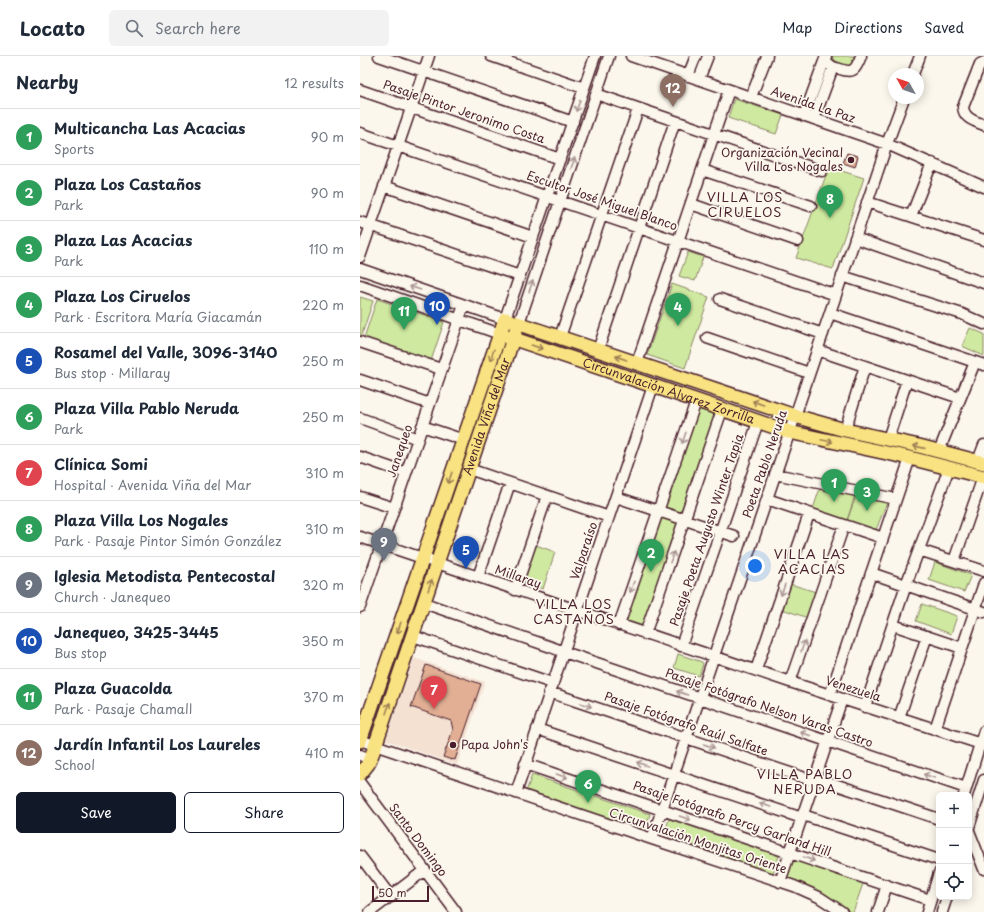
<!DOCTYPE html>
<meta charset="utf-8">
<style>
:root{--surface:#fff;--page:#f2f2f3;--text:#1f2937;--muted:#747a83;--line:#e0e1e3;--accent:#111827}
body{margin:0;font-family:"Playpen Sans",sans-serif;background:var(--page);color:var(--text)}
.controls{position:absolute;right:12px;bottom:12px;display:grid;overflow:hidden;border-radius:6px;box-shadow:0 2px 10px #0003}
.controls button{width:36px;height:36px;display:grid;place-items:center;padding:0;border:0;border-bottom:1px solid var(--line);background:var(--surface);color:var(--text);font:20px sans-serif}
.compass{position:absolute;left:528px;top:12px;width:36px;height:36px;border-radius:50%;background:var(--surface);box-shadow:0 2px 10px #0003;rotate:310deg}
.scale{position:absolute;left:12px;bottom:10px;width:57px;box-sizing:border-box;padding-left:4px;border:2px solid #4a1f2b;border-top:0;font-size:11px;line-height:14px;white-space:nowrap;color:#4a1f2b;-webkit-text-stroke:3px #fbf7ec;paint-order:stroke}
.you{position:absolute;left:395px;top:510px;width:14px;height:14px;margin:-10px;border:3px solid #fff;border-radius:50%;background:#1a73e8;box-shadow:0 0 0 6px #1a73e833}
.badge{display:grid;place-items:center;width:26px;height:26px;border-radius:50%;background:var(--accent);color:#fff;font-size:13px;font-weight:700}
.pin{position:absolute;translate:-50% -33px;filter:drop-shadow(0 1px 2px #0008)}
.pin::after{content:'';position:absolute;top:21px;width:14px;height:12px;background:inherit;clip-path:polygon(0 0,100% 0,50% 100%)}
.list{margin:0;padding:0;list-style:none}
h2{display:flex;justify-content:space-between;align-items:center;height:52px;margin:0;padding:0 16px;font-size:17px}
h2 small{font-size:13px;font-weight:400;color:var(--muted)}
.list li{display:grid;grid-template-columns:26px 1fr auto;gap:12px;align-items:center;box-sizing:border-box;height:56px;padding:0 16px;border-top:1px solid var(--line)}
.list b{display:block;font-size:15px;white-space:nowrap}
.list p{margin:0;font-size:13px;white-space:nowrap;color:var(--muted)}
.list em{font-size:13px;font-style:normal;color:var(--muted)}
.actions{display:flex;gap:8px;padding:12px 16px}
.actions a{flex:1;padding:9px 0;border:1px solid var(--accent);border-radius:6px;text-align:center;font-size:14px;color:var(--accent)}
.actions .main{background:var(--accent);color:#fff}
.icon{flex:none;width:22px;height:22px;fill:none;stroke:currentColor;stroke-width:2;stroke-linecap:round;stroke-linejoin:round}
.map{position:relative;flex:none;width:624px;height:856px;overflow:hidden}
header{display:flex;align-items:center;gap:24px;box-sizing:border-box;height:56px;padding:0 20px;background:var(--surface);border-bottom:1px solid var(--line)}
header strong{font-size:19px}
nav{display:flex;gap:22px;margin-inline-start:auto;font-size:14px}
.search{width:280px;height:36px;background:var(--page);display:flex;align-items:center;gap:10px;box-sizing:border-box;padding:0 14px;border-radius:6px;color:var(--muted);font-size:15px}
main{display:flex}
aside{flex:1;background:var(--surface)}
.map>svg:first-child{display:block}
</style>
<header>
<strong>Locato</strong>
<div class="search"><svg class="icon" aria-label="search" viewBox="0 0 24 24"><circle cx="10" cy="10" r="6"/><path d="M15 15l6 6"/></svg>Search here</div>
<nav><a>Map</a><a>Directions</a><a>Saved</a></nav>
</header>
<main>
<aside>
<h2>Nearby<small>12 results</small></h2>
<ul class="list">
<li><span class="badge" style="background:#2e9e5b">1</span><div><b>Multicancha Las Acacias</b><p>Sports</p></div><em>90 m</em></li>
<li><span class="badge" style="background:#2e9e5b">2</span><div><b>Plaza Los Castaños</b><p>Park</p></div><em>90 m</em></li>
<li><span class="badge" style="background:#2e9e5b">3</span><div><b>Plaza Las Acacias</b><p>Park</p></div><em>110 m</em></li>
<li><span class="badge" style="background:#2e9e5b">4</span><div><b>Plaza Los Ciruelos</b><p>Park · Escritora María Giacamán</p></div><em>220 m</em></li>
<li><span class="badge" style="background:#1a4fb4">5</span><div><b>Rosamel del Valle, 3096-3140</b><p>Bus stop · Millaray</p></div><em>250 m</em></li>
<li><span class="badge" style="background:#2e9e5b">6</span><div><b>Plaza Villa Pablo Neruda</b><p>Park</p></div><em>250 m</em></li>
<li><span class="badge" style="background:#e0444e">7</span><div><b>Clínica Somi</b><p>Hospital · Avenida Viña del Mar</p></div><em>310 m</em></li>
<li><span class="badge" style="background:#2e9e5b">8</span><div><b>Plaza Villa Los Nogales</b><p>Park · Pasaje Pintor Simón González</p></div><em>310 m</em></li>
<li><span class="badge" style="background:#6b7280">9</span><div><b>Iglesia Metodista Pentecostal</b><p>Church · Janequeo</p></div><em>320 m</em></li>
<li><span class="badge" style="background:#1a4fb4">10</span><div><b>Janequeo, 3425-3445</b><p>Bus stop</p></div><em>350 m</em></li>
<li><span class="badge" style="background:#2e9e5b">11</span><div><b>Plaza Guacolda</b><p>Park · Pasaje Chamall</p></div><em>370 m</em></li>
<li><span class="badge" style="background:#8d6e63">12</span><div><b>Jardín Infantil Los Laureles</b><p>School</p></div><em>410 m</em></li>
</ul>
<div class="actions"><a class="main">Save</a><a>Share</a></div>
</aside>
<div class="map">
<svg width="624" height="856" viewBox="0 0 624 856">
<rect width="100%" height="100%" fill="#fbf7ec"/>
<filter id="ink" filterUnits="userSpaceOnUse"><feTurbulence type="fractalNoise" baseFrequency=".025" numOctaves="2"/><feDisplacementMap in="SourceGraphic" scale="8" xChannelSelector="R" yChannelSelector="G"/><feConvolveMatrix kernelMatrix="1 2 1 2 8 2 1 2 1" color-interpolation-filters="sRGB"/></filter>
<g filter="url(#ink)">
<path fill="#f4e1d2" d="M54 602 125 626 97 709 26 684Z"/>
<path fill="#cfeaa0" stroke="#8c8466" d="M472 0H494L492 7 488 10C482 9 474 6 472 0Z
M374 43 423 59 416 78 368 62Z
M469 111 504 122 473 213 436 202Z
M328 196 343 201 335 225 319 220Z
M312 228 349 241 325 312 287 299Z
M0 241 13 245 1 281H0Z
M17 243 84 266 71 305 4 282Z
M610 272 624 278V300L602 290Z
M338 352 355 357 321 456 304 451Z
M460 432 495 440 487 464 453 453Z
M496 440 527 446 516 474 487 465Z
M299 460 319 466 284 571 264 565Z
M176 489 195 496 183 533 163 526Z
M575 506 611 519 604 536 569 524Z
M430 528 456 536 448 562 422 553Z
M562 548 597 560 591 578 556 565Z
M318 598 342 606 343 608 339 620 314 612Z
M172 719 290 758 285 775 166 736Z
M309 763 419 800 413 817 304 779Z
M433 799 504 825 493 856H490L465 838 424 823Z"/>
<path fill="#e2af94" stroke="#4a1f2b" d="M487 97 498 100 495 111 483 107Z
M66 609 121 628 95 704 93 703 92 704 83 701 93 674 91 665 51 651Z"/>
<g fill="none" stroke-linecap="round" stroke-linejoin="round">
<defs>
<path id="minor" d="M19 0 213 66
M131 0 224 32
M271 0 527 88 624 131
M624 6 620 8 603 51C604 63 615 65 624 69
M468 7C471 11 475 12 480 13 494 18 496 13 501 0
M553 18 560 0
M328 20 336 0
M339 23 348 0
M0 34 200 103
M236 38 462 115
M391 41 407 0
M444 60 466 0
M454 63 473 11
M0 77 476 239
M342 114 451 150
M24 130 173 181
M507 146 624 184
M331 148 438 185
M551 160 572 107
M0 166 160 220
M495 182 624 227
M0 201 69 0
M0 213 145 263 235 0
M482 220 602 258 624 268
M0 229 140 278
M360 243 463 278
M470 257 624 309
M159 267 249 0
M200 281 278 53
M347 282 449 317
M0 286 81 313
M238 294 315 65
M457 294 600 342
M277 307 369 34
M0 324 70 348
M0 362 58 383
M62 370 104 384
M485 374 505 310
M528 383 547 324
M579 395 615 306
M0 401 46 417
M618 405 624 389
M109 413 249 461
M415 418 536 443
M0 441 34 452
M256 441 374 480
M407 443 523 482
M0 481 430 626 624 689
M559 494 624 515
M594 505 623 421
M511 517 624 556
M118 521 150 427
M155 534 187 440
M64 547 191 591 204 596 606 732
M0 551 104 249
M259 569 336 345
M533 569 602 592
M285 578 362 354
M53 580 192 627
M321 590 398 366
M396 614 449 458
M430 626 484 469
M189 636 454 725
M470 639 550 402
M505 651 546 529 589 412
M539 662 567 580
M177 673 442 762
M575 673 624 527
M0 684 292 783 434 830 459 841 482 856
M0 699 11 703
M165 708 570 844
M456 722 579 763
M0 727 96 856
M156 737 293 330
M604 739 624 675
M443 759 579 804
M609 771 624 724
M609 775 624 813
M292 783 527 88 544 42
M0 800 31 841
M420 826 482 643
M10 856 65 814
M518 856 527 829
M567 856 579 817
M582 856 587 841"/>
<g id="major">
<path id="s1" d="M140 278 429 376 550 402 624 421"/>
<path d="M0 685 145 263 435 360 485 374 559 390 624 407"/>
<path id="s2" d="M0 718 8 708 13 696 156 274"/>
</g>
</defs>
<use href="#minor" stroke="#4a1f2b" stroke-width="13"/>
<use href="#major" stroke="#4a1f2b" stroke-width="16"/>
<use href="#minor" stroke="#fbf7ec" stroke-width="10"/>
<use href="#major" stroke="#f8e281" stroke-width="13"/>
</g>
<defs><path id="oneway-shaft" d="M-6 0H5M1.5-3L5.5 0L1.5 3" fill="none" stroke-width="1.6" stroke-linecap="round" stroke-linejoin="round"/></defs>
<g stroke="#ab9695">
<use href="#oneway-shaft" transform="translate(218 50) rotate(109)"/>
<use href="#oneway-shaft" transform="translate(213 107) rotate(-71)"/>
<use href="#oneway-shaft" transform="translate(171 230) rotate(-71)"/>
<use href="#oneway-shaft" transform="translate(55 232) rotate(-161)"/>
<use href="#oneway-shaft" transform="translate(324 382) rotate(109)"/>
<use href="#oneway-shaft" transform="translate(312 501) rotate(-71)"/>
<use href="#oneway-shaft" transform="translate(272 531) rotate(109)"/>
<use href="#oneway-shaft" transform="translate(423 534) rotate(109)"/>
<use href="#oneway-shaft" transform="translate(443 590) rotate(-71)"/>
<use href="#oneway-shaft" transform="translate(322 637) rotate(-161)"/>
<use href="#oneway-shaft" transform="translate(226 649) rotate(19)"/>
<use href="#oneway-shaft" transform="translate(446 678) rotate(-161)"/>
<use href="#oneway-shaft" transform="translate(349 690) rotate(19)"/>
<use href="#oneway-shaft" transform="translate(282 708) rotate(-161)"/>
<use href="#oneway-shaft" transform="translate(202 720) rotate(19)"/>
<use href="#oneway-shaft" transform="translate(569 720) rotate(-161)"/>
<use href="#oneway-shaft" transform="translate(405 749) rotate(-161)"/>
<use href="#oneway-shaft" transform="translate(325 762) rotate(19)"/>
<use href="#oneway-shaft" transform="translate(449 803) rotate(19)"/>
</g>
<g stroke="#a18056">
<use href="#oneway-shaft" transform="translate(177 291) rotate(19)"/>
<use href="#oneway-shaft" transform="translate(132 299) rotate(109)"/>
<use href="#oneway-shaft" transform="translate(261 302) rotate(-161)"/>
<use href="#oneway-shaft" transform="translate(398 347) rotate(-161)"/>
<use href="#oneway-shaft" transform="translate(467 385) rotate(12)"/>
<use href="#oneway-shaft" transform="translate(559 391) rotate(-167)"/>
<use href="#oneway-shaft" transform="translate(90 422) rotate(109)"/>
<use href="#oneway-shaft" transform="translate(70 529) rotate(-71)"/>
<use href="#oneway-shaft" transform="translate(39 572) rotate(109)"/>
<use href="#oneway-shaft" transform="translate(28 652) rotate(-71)"/>
</g>
</g>
<g fill="#4a1f2b" stroke="#fbf7ec" stroke-width="1.5">
<circle cx="491" cy="104" r="4"/>
<circle cx="93" cy="689" r="4"/>
</g>
<g text-anchor="middle" stroke-width="3.5" stroke-linejoin="round" paint-order="stroke">
<g font-size="12" fill="#4a1f2b" stroke="#fbf7ec">
<text transform="translate(453 49) rotate(19)" y="4">Avenida La Paz</text>
<text transform="translate(104 56) rotate(19)" y="4">Pasaje Pintor Jeronimo Costa</text>
<text transform="translate(242 145) rotate(19)" y="4">Escultor José Miguel Blanco</text>
<text dy="4" stroke="none"><textPath href="#s1" startOffset="178">Circunvalación Álvarez Zorrilla</textPath></text>
<text dy="4" stroke="none"><textPath href="#s2" startOffset="380">Avenida Viña del Mar</textPath></text>
<text transform="translate(40 395) rotate(-71)" y="4">Janequeo</text>
<text transform="translate(405 408) rotate(-71)" y="4">Poeta Pablo Neruda</text>
<text transform="translate(347 474) rotate(-71)" y="4">Pasaje Poeta Augusto Winter Tapia</text>
<text transform="translate(224 495) rotate(-71)" y="4">Valparaíso</text>
<text transform="translate(158 521) rotate(19)" y="4">Millaray</text>
<text transform="translate(493 633) rotate(18)" y="4">Venezuela</text>
<text transform="translate(409 652) rotate(19)" y="4">Pasaje Fotógrafo Nelson Varas Castro</text>
<text transform="translate(326 668) rotate(19)" y="4">Pasaje Fotógrafo Raúl Salfate</text>
<text transform="translate(372 763) rotate(19)" y="4">Pasaje Fotógrafo Percy Garland Hill</text>
<text transform="translate(58 784) rotate(53)" y="4">Santo Domingo</text>
<text transform="translate(338 785) rotate(18)" y="4">Circunvalación Monjitas Oriente</text>
</g>
<g font-size="12" fill="#4a1f2b" stroke="#fbf7ec" text-anchor="end">
<text x="483" y="101">Organización Vecinal<tspan x="483" dy="14">Villa Los Nogales</tspan></text>
<text x="101" y="693" text-anchor="start">Papa John's</text>
</g>
<g font-size="13" letter-spacing="1" fill="#4a1f2b" stroke="#fbf7ec">
<text x="385" y="146">VILLA LOS<tspan x="385" dy="15">CIRUELOS</tspan></text>
<text x="452" y="503">VILLA LAS<tspan x="452" dy="15">ACACIAS</tspan></text>
<text x="214" y="553">VILLA LOS<tspan x="214" dy="15">CASTAÑOS</tspan></text>
<text x="445" y="723">VILLA PABLO<tspan x="445" dy="15">NERUDA</tspan></text>
</g>
</g>
</svg>
<div class="controls">
<button>+</button>
<button>−</button>
<button><svg class="icon" aria-label="locate" viewBox="0 0 24 24"><circle cx="12" cy="12" r="6"/><path d="M12 2v4M12 18v4M2 12h4M18 12h4"/></svg></button>
</div>
<svg class="compass" viewBox="-18 -18 36 36"><path d="M0-13l5 13h-10z" fill="#e53935"/><path d="M0 13l5-13h-10z" fill="#747a83"/></svg>
<div class="scale">50 m</div>
<div class="you"></div>
<div class="pin badge" style="left:474px;top:446px;background:#2e9e5b">1</div>
<div class="pin badge" style="left:291px;top:516px;background:#2e9e5b">2</div>
<div class="pin badge" style="left:507px;top:455px;background:#2e9e5b">3</div>
<div class="pin badge" style="left:318px;top:270px;background:#2e9e5b">4</div>
<div class="pin badge" style="left:106px;top:513px;background:#1a4fb4">5</div>
<div class="pin badge" style="left:228px;top:747px;background:#2e9e5b">6</div>
<div class="pin badge" style="left:74px;top:653px;background:#e0444e">7</div>
<div class="pin badge" style="left:470px;top:162px;background:#2e9e5b">8</div>
<div class="pin badge" style="left:24px;top:505px;background:#6b7280">9</div>
<div class="pin badge" style="left:77px;top:269px;background:#1a4fb4">10</div>
<div class="pin badge" style="left:44px;top:274px;background:#2e9e5b">11</div>
<div class="pin badge" style="left:313px;top:51px;background:#8d6e63">12</div>
</div>
</main>
